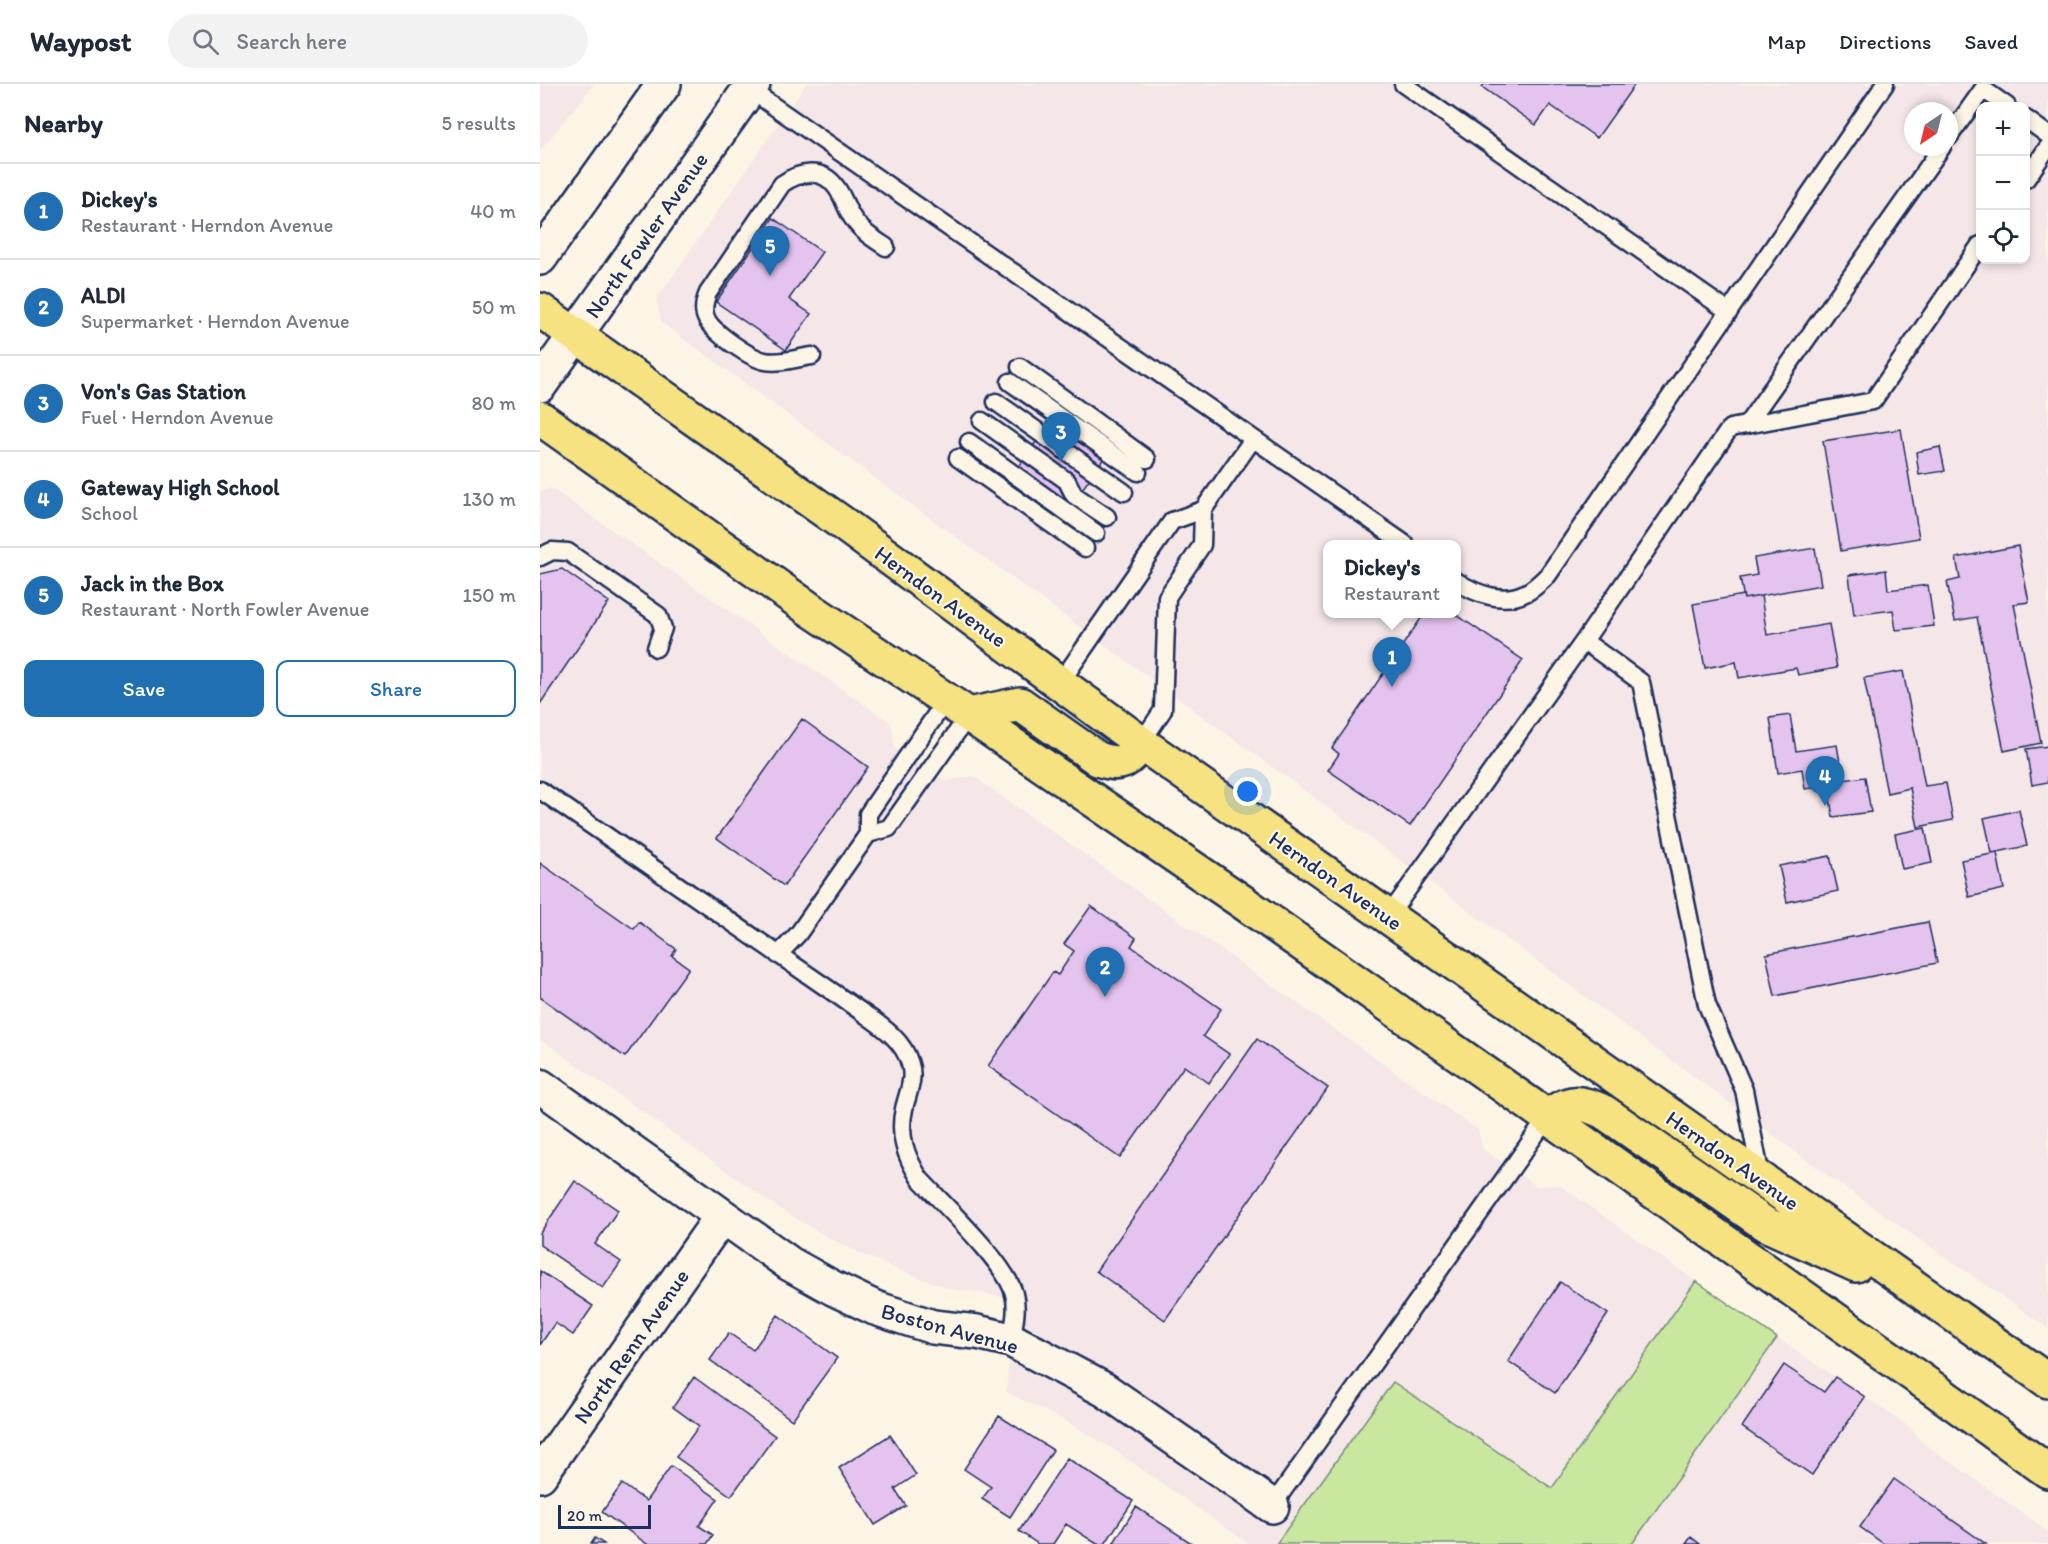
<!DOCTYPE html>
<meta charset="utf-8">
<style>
:root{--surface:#fff;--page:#f2f2f3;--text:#1f2937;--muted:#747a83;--line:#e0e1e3;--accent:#1f6fb2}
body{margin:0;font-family:Itim,sans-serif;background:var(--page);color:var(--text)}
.controls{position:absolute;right:18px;top:18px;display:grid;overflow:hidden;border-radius:12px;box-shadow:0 3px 9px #0003}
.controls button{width:54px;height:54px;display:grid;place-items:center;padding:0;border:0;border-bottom:2px solid var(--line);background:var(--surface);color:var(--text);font:30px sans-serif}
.compass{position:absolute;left:1364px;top:18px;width:54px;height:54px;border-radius:50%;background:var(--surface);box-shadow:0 3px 9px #0003;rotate:215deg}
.scale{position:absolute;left:18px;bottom:15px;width:93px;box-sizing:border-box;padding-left:6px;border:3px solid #1b2f5e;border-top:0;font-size:16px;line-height:21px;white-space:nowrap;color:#1b2f5e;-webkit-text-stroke:4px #fcf5e5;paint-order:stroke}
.you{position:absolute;left:708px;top:708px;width:21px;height:21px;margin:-15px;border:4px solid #fff;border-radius:50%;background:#1a73e8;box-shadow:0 0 0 9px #1a73e833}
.badge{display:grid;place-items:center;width:39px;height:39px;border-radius:50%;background:var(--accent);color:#fff;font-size:20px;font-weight:700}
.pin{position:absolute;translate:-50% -50px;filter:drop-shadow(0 2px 3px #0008)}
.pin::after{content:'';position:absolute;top:32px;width:21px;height:18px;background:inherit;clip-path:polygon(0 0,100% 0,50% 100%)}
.popup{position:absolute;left:783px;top:456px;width:138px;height:78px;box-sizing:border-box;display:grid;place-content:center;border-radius:12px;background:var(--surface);filter:drop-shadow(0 2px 4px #0005);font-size:20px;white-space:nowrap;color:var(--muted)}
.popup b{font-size:22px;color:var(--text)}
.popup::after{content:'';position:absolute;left:50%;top:100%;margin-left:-12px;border:12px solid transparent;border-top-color:var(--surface)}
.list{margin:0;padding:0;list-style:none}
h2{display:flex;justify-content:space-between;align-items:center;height:78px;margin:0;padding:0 24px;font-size:26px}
h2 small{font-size:20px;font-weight:400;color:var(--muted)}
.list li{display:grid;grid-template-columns:39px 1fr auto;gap:18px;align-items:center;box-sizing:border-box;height:96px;padding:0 24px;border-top:2px solid var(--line)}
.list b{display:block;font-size:22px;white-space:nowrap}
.list p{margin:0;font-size:20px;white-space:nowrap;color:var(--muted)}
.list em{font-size:20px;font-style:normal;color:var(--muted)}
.actions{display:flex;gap:12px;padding:18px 24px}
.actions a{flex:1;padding:14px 0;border:2px solid var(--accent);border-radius:12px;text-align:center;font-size:21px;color:var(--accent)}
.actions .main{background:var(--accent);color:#fff}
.icon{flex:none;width:33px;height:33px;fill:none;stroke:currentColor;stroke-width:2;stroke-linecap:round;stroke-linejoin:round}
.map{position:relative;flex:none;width:1508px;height:1460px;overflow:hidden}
header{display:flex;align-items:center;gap:36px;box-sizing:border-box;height:84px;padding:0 30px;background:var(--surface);border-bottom:2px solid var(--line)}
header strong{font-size:28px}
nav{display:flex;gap:33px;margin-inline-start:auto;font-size:21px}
.search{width:420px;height:54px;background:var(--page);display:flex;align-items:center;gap:15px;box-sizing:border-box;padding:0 21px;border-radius:33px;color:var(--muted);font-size:22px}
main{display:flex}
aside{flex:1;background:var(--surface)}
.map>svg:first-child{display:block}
</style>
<header>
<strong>Waypost</strong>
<div class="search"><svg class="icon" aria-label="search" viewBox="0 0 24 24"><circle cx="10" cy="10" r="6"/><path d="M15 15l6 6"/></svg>Search here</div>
<nav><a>Map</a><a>Directions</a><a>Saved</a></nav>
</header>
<main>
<aside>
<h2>Nearby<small>5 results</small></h2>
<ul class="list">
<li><span class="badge">1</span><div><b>Dickey's</b><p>Restaurant · Herndon Avenue</p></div><em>40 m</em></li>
<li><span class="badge">2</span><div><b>ALDI</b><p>Supermarket · Herndon Avenue</p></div><em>50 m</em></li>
<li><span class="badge">3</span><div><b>Von's Gas Station</b><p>Fuel · Herndon Avenue</p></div><em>80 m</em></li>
<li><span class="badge">4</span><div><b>Gateway High School</b><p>School</p></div><em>130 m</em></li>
<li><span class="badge">5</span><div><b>Jack in the Box</b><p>Restaurant · North Fowler Avenue</p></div><em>150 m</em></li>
</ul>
<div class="actions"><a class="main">Save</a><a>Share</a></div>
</aside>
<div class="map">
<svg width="1508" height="1460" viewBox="0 0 1508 1460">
<rect width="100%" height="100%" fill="#fcf5e5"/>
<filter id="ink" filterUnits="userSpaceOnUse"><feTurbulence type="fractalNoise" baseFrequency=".0167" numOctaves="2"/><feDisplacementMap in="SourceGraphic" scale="12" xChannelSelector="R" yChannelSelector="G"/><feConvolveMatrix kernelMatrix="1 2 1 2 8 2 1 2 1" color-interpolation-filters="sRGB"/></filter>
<g filter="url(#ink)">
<path fill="#f5e6e8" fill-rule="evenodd" d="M0 0H54L0 67Z
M266 0H1508V1244L1294 1096 856 773 122 239 116 216ZM1440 22H1486V176H1440ZM1373 27H1409V63H1373ZM788 460H916V530H788Z
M11 404 351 639 355 664 406 697 433 692 938 1046 943 1065 996 1102 1019 1101 1156 1197 1011 1404 853 1298 736 1460H709L573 1365 522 1335 466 1308 471 1256 468 1214 408 1204 346 1181 289 1154 237 1123 0 955V408Z
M1237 1254 1371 1344 1382 1358 1508 1447V1460H1092Z"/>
<path fill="#c9e79f" stroke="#728b7e" stroke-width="1.5" d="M1156 1197 1237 1254 1092 1460H736L853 1298 1012 1404Z"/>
<path fill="#e5c3ef" stroke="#1b2f5e" stroke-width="1.5" d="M944 0H1095L1057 54 1010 21 996 41 942 3Z
M233 134 282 168 249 215 271 230 246 266 176 218Z
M529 310 583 347 513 447 460 410Z
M1361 345 1379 454 1301 467 1283 357Z
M1400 363 1405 387 1379 391 1376 368Z
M1478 462 1489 518 1474 520 1501 659 1464 667 1437 533 1415 537 1407 498 1420 495 1416 474Z
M1275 464 1281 501 1204 515 1200 494 1217 491 1214 474Z
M22 485 69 518 0 620V490Z
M1346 486 1348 506 1388 501 1394 542 1356 546 1353 526 1314 531 1309 491Z
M1203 511 1204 515 1221 512 1227 551 1289 540 1297 584 1258 591 1256 584 1199 594 1196 578 1165 584 1153 520Z
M884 530 891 534 894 530H915L983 576 870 742 788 686 799 670 792 664Z
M1363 587 1385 702 1406 699 1413 736 1378 743 1370 704 1347 709 1324 594Z
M1250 631 1256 667 1297 661 1303 696 1325 693 1331 728 1293 733 1288 702 1265 705 1262 685 1238 689 1230 634Z
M262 635 328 683 244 802 177 754Z
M1508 662V698L1492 701 1486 665Z
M1479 726 1487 762 1452 769 1444 734Z
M1385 744 1392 779 1362 785 1355 750Z
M1457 769 1464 805 1429 813 1421 776Z
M1290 772 1298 807 1247 818 1239 782Z
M0 779 94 845 99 838 136 865 132 872 149 884 85 973 0 913Z
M551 822 596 854 591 862 681 925 663 952 689 970 669 999 644 982 580 1074 448 982 513 888 518 891 534 867 524 860Z
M1388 838 1397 879 1235 912 1226 870Z
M717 955 788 1004 625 1236 556 1187Z
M35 1097 78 1126 55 1160 81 1178 63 1204 0 1161V1149Z
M0 1187 53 1222 33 1251 15 1239 0 1261Z
M1020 1198 1068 1230 1015 1309 968 1277Z
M238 1231 297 1274 252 1336 170 1276 189 1249 213 1266Z
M1244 1281 1284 1308 1295 1293 1325 1313 1272 1391 1202 1343Z
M154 1293 235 1352 191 1412 136 1373 159 1342 133 1323Z
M459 1332 513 1366 470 1433 442 1415 451 1403 424 1385Z
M350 1351 376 1391 355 1405 366 1422 335 1441 299 1384Z
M527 1374 593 1417 565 1460H557L526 1440 513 1460H498L479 1447Z
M131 1382 178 1415 159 1442 173 1451 167 1460H107L62 1428 82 1400 106 1417Z
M1354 1395 1446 1460H1344L1320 1443Z
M596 1423 653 1460H573Z
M1151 1453 1160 1460H1146Z
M55 1454 64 1460H51Z"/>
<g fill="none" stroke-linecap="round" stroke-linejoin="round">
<defs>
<path id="service" d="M863 0 1189 228
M209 5 865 460
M1486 35 1508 51
M1409 53 1443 5 1467 22
M1486 95 1508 63
M272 272C257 274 240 280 225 277 210 274 174 249 167 236 162 227 164 218 168 209L242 100C259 88 282 83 296 103 304 113 306 126 314 136 322 148 334 155 346 163
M480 283 607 375
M470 298 598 388
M456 318 584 408
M442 337 527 397 534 411 567 433
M1207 340 1402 63
M429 358 556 449
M418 374 545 464
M0 473 12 467 28 468 118 531 123 544 116 564
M916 497C936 510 963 520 985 509 993 506 1002 497 1008 491L1345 0
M1044 557 1101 598 1167 921 1204 1006 1221 1093
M520 599 632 437 663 426
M601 659 623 626 627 513 662 461 663 426 713 355
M0 706 316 924C337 939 363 954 370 980 375 995 367 1011 364 1025 358 1052 366 1073 380 1095 403 1120 467 1180 474 1210 478 1225 474 1241 471 1256
M328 750 349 744 429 631
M848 833 1044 557 1190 344 1333 317 1440 161
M238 871 258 850 328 750V730L406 616
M732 1422 1008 1033"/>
<path id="minor" d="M0 1002 250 1180 293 1204 335 1224 393 1243 437 1248 471 1256 565 1306 732 1422
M0 1391 182 1132"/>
<path id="secondary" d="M0 174 124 0
M0 301 213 0"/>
<path id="primary" d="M0 226 302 439 601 659 1508 1297
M0 334 268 524 429 631 704 819 1391 1303 1508 1387
M429 631 480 620 558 675C582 683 587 678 601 659
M1008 1033C1029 1015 1039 1017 1064 1028L1225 1140 1316 1181"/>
</defs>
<use href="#service" stroke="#1b2f5e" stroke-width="21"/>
<use href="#minor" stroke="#1b2f5e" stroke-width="38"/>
<use href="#secondary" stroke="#1b2f5e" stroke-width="38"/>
<use href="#primary" stroke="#1b2f5e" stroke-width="38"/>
<use href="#service" stroke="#fcf5e5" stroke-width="16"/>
<use href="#minor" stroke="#fcf5e5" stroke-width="33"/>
<use href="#secondary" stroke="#fcf5e5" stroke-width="33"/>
<use href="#primary" stroke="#f6e281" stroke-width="33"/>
</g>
</g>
<g text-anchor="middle" stroke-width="4.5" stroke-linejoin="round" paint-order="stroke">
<g font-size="22" fill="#1b2f5e" stroke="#fcf5e5">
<text transform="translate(106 151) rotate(-55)" y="8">North Fowler Avenue</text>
<text transform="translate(401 512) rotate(36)" y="8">Herndon Avenue</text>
<text transform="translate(796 796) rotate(35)" y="8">Herndon Avenue</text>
<text transform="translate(1193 1076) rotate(35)" y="8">Herndon Avenue</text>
<text transform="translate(410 1244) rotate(15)" y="8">Boston Avenue</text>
<text transform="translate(91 1262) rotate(-55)" y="8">North Renn Avenue</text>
</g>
</g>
</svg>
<div class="controls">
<button>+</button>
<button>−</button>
<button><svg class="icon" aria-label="locate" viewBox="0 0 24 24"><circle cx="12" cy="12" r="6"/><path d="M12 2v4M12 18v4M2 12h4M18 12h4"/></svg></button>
</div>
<svg class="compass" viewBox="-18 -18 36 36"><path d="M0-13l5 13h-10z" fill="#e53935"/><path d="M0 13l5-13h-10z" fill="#747a83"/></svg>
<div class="scale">20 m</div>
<div class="you"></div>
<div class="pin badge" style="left:852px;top:603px">1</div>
<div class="popup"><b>Dickey's</b>Restaurant</div>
<div class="pin badge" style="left:565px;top:913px">2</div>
<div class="pin badge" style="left:521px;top:378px">3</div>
<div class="pin badge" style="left:1285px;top:722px">4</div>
<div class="pin badge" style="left:230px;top:192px">5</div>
</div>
</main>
